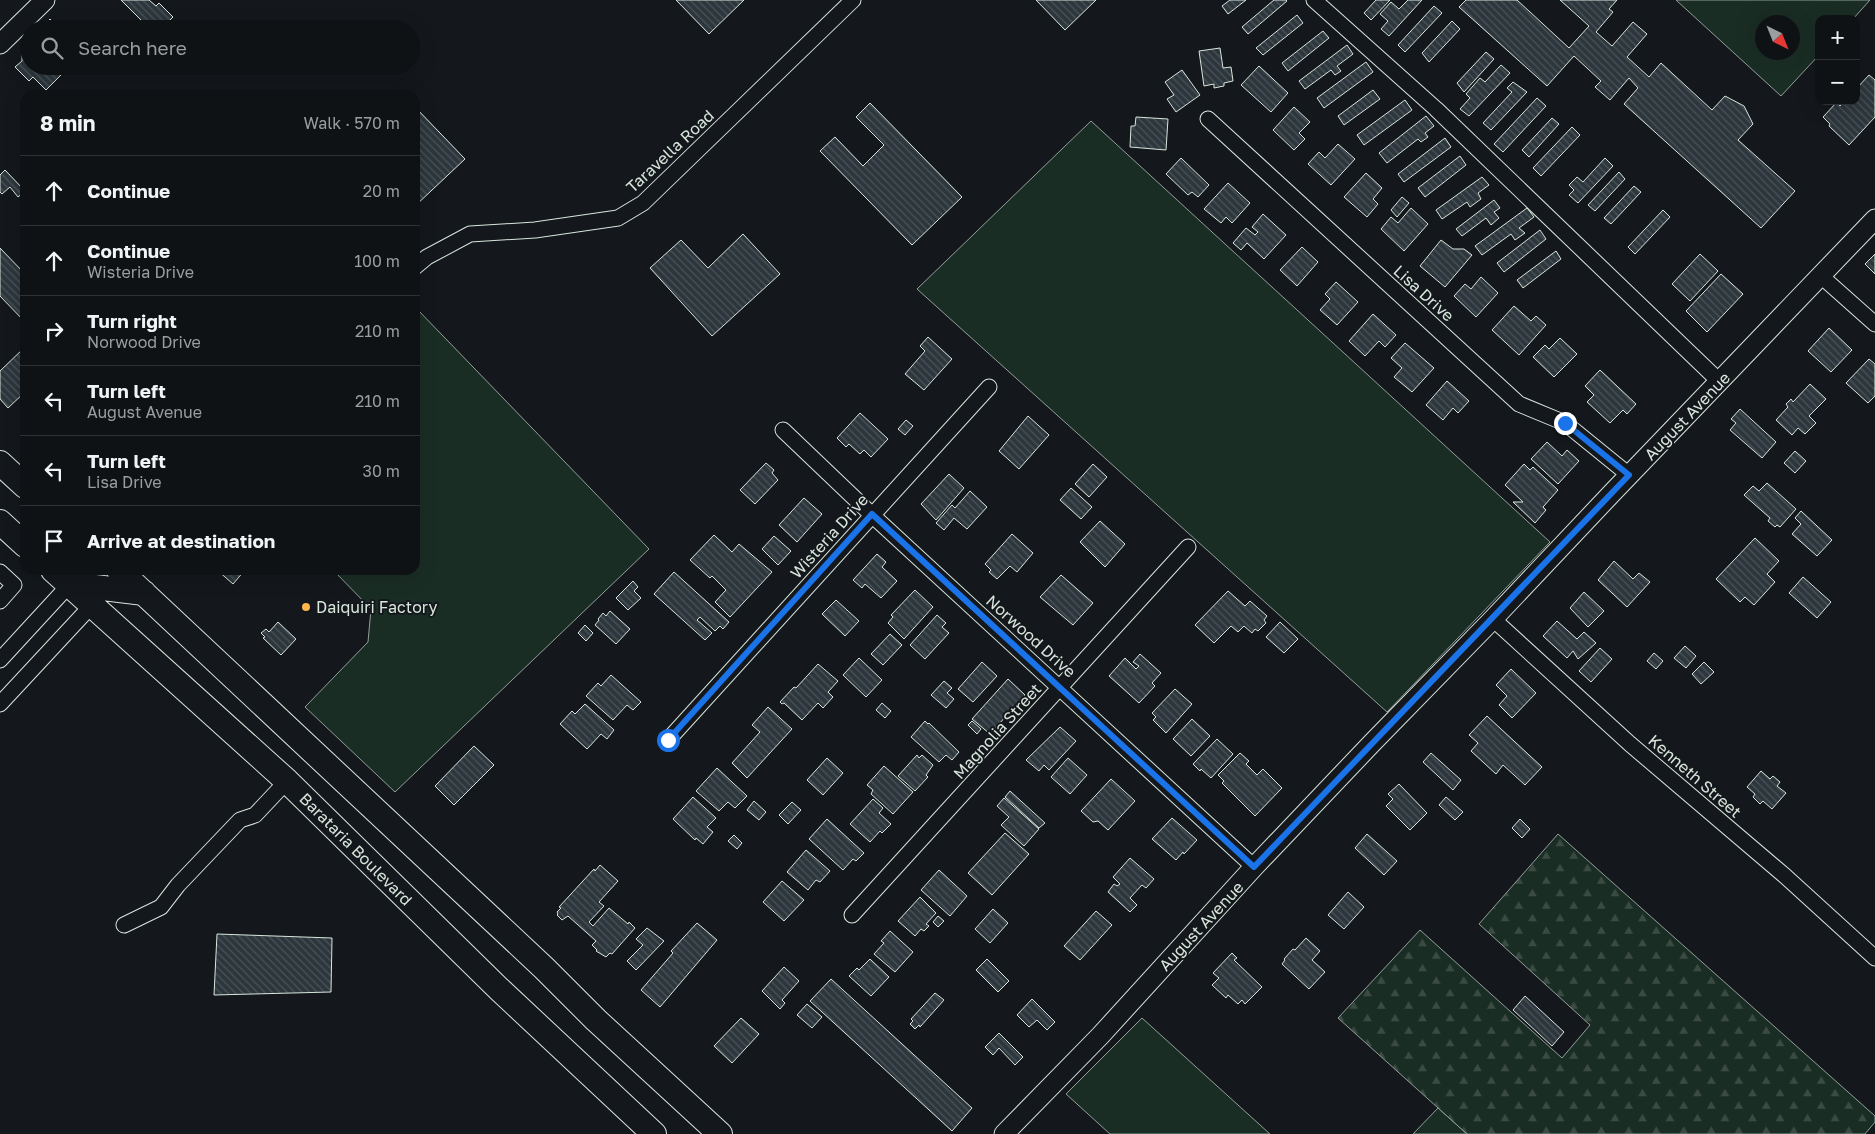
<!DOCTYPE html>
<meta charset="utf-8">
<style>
:root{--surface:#0f1215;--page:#181b1e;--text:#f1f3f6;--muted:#9b9ea0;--line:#2f3234}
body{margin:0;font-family:"Golos Text",sans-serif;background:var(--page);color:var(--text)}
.controls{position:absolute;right:15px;top:15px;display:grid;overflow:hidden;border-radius:10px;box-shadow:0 5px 20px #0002}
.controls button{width:45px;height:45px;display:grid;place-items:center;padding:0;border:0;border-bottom:1px solid var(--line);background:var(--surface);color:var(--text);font:25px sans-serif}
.compass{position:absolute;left:1755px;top:15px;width:45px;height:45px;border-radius:50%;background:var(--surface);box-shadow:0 5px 20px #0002;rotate:137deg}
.stop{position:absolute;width:15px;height:15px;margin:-11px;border:4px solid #1a73e8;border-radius:50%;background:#fff}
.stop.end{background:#1a73e8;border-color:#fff;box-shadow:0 1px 5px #0008}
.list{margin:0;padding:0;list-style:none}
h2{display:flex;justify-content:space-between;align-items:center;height:65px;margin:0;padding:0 20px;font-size:21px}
h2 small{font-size:16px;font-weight:400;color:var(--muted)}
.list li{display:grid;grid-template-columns:32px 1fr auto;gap:15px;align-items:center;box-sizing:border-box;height:70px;padding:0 20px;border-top:1px solid var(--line)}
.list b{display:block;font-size:19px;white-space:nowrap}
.list p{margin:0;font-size:16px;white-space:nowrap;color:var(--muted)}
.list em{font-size:16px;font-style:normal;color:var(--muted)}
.icon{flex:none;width:28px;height:28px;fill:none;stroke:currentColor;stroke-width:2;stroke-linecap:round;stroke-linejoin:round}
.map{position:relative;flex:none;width:1875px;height:1134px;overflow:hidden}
.search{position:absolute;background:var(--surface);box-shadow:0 5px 20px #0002;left:20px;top:20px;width:400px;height:55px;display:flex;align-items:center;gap:12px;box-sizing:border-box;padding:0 18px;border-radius:28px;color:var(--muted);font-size:19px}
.panel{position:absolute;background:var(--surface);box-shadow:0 5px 20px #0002;left:20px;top:90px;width:400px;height:485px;border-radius:15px}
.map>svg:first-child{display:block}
</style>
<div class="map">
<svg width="1875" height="1134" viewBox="0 0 1875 1134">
<defs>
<pattern id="forest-firs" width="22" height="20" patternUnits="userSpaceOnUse" patternTransform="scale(1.25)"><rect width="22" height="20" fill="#1a2d24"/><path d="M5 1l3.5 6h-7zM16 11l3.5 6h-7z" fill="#3b4b43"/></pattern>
<pattern id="building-back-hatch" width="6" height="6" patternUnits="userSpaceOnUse" patternTransform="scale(1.25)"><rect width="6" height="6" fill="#2c363c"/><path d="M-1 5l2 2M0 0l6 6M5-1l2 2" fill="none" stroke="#4a5358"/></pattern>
</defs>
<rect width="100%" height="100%" fill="#14181c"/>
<path fill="#1a2d24" stroke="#939e99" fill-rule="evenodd" d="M1676 0H1870L1853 19H1819V55L1781 96ZM1762 22H1792V52H1762Z
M1091 121 1550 542 1387 712 917 289Z
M415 307 649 549 395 792 305 707 368 642 371 609 333 570H415Z
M1142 1018 1270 1134H1110L1066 1094Z
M1438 1108 1467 1134H1413Z"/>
<path fill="url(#forest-firs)" stroke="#939e99" d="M1558 834 1875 1116V1122L1865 1134H1467L1338 1018 1420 930 1562 1058 1590 1025 1479 924Z"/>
<path fill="url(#building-back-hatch)" stroke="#d8e6dc" d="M121 0H149L156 6 159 3 173 17 161 29H150Z
M676 0H744L709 34Z
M1036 0H1096L1065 30Z
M1230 0H1246L1228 14 1222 6Z
M1274 0H1286L1287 1 1248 34 1242 27Z
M1376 0H1390L1371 20 1364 13Z
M1408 0H1422L1389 36 1381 29 1388 21 1380 14 1391 2 1399 9Z
M1466 0H1517L1569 48 1589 26 1560 0H1617L1609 9 1613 12 1596 32 1612 46 1633 22 1647 34 1627 57 1649 77 1661 63 1712 110 1725 96 1744 106 1753 124 1738 140 1795 191 1761 228 1624 104 1638 88 1629 78 1610 100 1595 87 1601 81 1574 56 1547 86 1459 7Z
M1434 6 1442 13 1405 52 1398 45Z
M1297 15 1303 23 1263 55 1256 48Z
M50 19 60 29 41 28Z
M1452 21 1460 29 1429 62 1422 53Z
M1323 31 1329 38 1288 71 1282 63Z
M1347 45 1353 54 1337 66 1341 71 1335 75 1331 70 1305 89 1299 81Z
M29 48V66H54L62 74 46 90 33 77 29 81 15 67 22 61V55Z
M1220 48 1223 68 1231 67 1233 81 1224 83V86L1214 88V84L1204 86 1199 51Z
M1486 52 1494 59 1464 92 1457 83Z
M1366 62 1373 72 1324 108 1317 98Z
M1501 65 1510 73 1469 116 1460 109 1470 98 1466 94 1480 78 1485 82Z
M1259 66 1288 93 1271 112 1241 85Z
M1182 70 1200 95 1176 112 1167 99 1174 95 1165 82Z
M1869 75 1875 80V117L1849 145 1829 126 1830 124 1823 117 1837 102 1840 106 1845 101H1856V89Z
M1513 82 1527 92 1491 130 1483 123 1512 92 1507 88Z
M1373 90 1380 99 1344 125 1338 116Z
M1537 98 1546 106 1503 152 1494 144Z
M1405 100 1412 110 1364 145 1357 135Z
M870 103 962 197 912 245 820 151 835 137 863 166 884 145 856 117Z
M415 107 465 159 415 206Z
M1294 107 1310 122 1299 133 1305 139 1294 150 1273 130Z
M1426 116 1434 126 1425 133 1428 137 1421 142 1418 139 1387 163 1379 153Z
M1136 117 1168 119 1166 150 1130 147 1131 126H1135Z
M1552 118 1559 124 1529 157 1522 150Z
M1572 127 1580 135 1541 176 1533 168Z
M1445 138 1451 147 1404 182 1398 174Z
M1338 144 1355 159 1331 185 1308 164 1319 152 1325 158Z
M1460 156 1466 165 1425 197 1418 188Z
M1181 158 1209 185 1198 197 1192 192 1188 195 1166 174Z
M1605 158 1613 166 1578 203 1569 195 1574 190 1569 185 1577 177 1583 182Z
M5 170 25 191 18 197 10 187 2 194 0 192V175Z
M1619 172 1625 179 1595 211 1588 205Z
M1366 173 1382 188 1373 199 1378 204 1367 217 1344 197Z
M1482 177 1489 185 1478 193 1481 199 1470 207 1467 202 1442 219 1436 210Z
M1228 183 1250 203 1232 223 1226 217 1221 223 1204 209Z
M1634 186 1641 192 1611 224 1604 218Z
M1402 197 1409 203 1397 217 1391 210Z
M1494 200 1500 208 1494 212 1499 218 1491 225 1486 218 1462 236 1456 229Z
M1411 208 1428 224 1404 251 1381 229 1391 217 1398 223Z
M1527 208 1534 217 1519 228 1525 233 1515 240 1511 234 1482 255 1475 246Z
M1663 210 1670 217 1635 254 1628 247Z
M1263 214 1286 235 1264 259 1247 243 1241 250 1233 243 1246 228 1255 235 1258 232 1252 227Z
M1540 230 1546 239 1504 272 1497 263Z
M743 234 780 274 712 336 650 268 681 240 708 268Z
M1441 240 1453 249H1464L1472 255 1445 287 1420 266Z
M1302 247 1318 262 1297 286 1280 270Z
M0 248 25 274V322L0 296Z
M1556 251 1561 259 1523 288 1517 280Z
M1700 254 1718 271 1690 301 1672 284Z
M1875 254V274L1865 264Z
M1721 274 1743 294 1707 332 1686 311Z
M1481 277 1498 293 1476 317 1454 296 1465 284 1471 289Z
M1336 282 1358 302 1337 325 1320 310 1330 299 1325 294Z
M1514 306 1531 321 1536 316 1546 325 1519 355 1492 330Z
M1373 314 1396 335 1385 347 1379 341 1365 356 1349 341Z
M1829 328 1852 350 1831 372 1808 351Z
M928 337 952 359 924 390 905 374 925 351 920 346Z
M1560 338 1577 354 1554 377 1533 357 1545 345 1549 349Z
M1405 343 1434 368 1412 392 1394 377 1402 368 1391 358Z
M25 347V392L8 408 0 399V371Z
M1869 359 1875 364V396L1868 403 1846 383Z
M1600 370 1636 404 1627 414 1623 410 1610 423 1587 402 1594 395 1585 386Z
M1447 381 1469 401 1458 413 1453 408 1443 420 1426 405Z
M1810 384 1826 399 1809 416 1816 423 1805 434 1798 428 1792 435 1776 420 1788 407 1786 404 1791 399 1793 402Z
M1740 409 1776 442 1762 458 1730 430 1736 423 1731 419Z
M860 413 888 439 871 457 864 450 860 454 849 444 846 447 837 438Z
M1028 416 1049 435 1019 469 999 451Z
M906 420 913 426 905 435 898 429Z
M1547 442 1562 456 1567 450 1579 461 1558 484 1531 459Z
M1795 451 1806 461 1795 473 1784 463Z
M766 463 774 470 772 473 778 480 755 504 740 490Z
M1093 464 1107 477 1089 497 1075 484Z
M1524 464 1530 470 1533 467 1558 490 1543 507 1546 510 1535 523 1513 502H1523L1505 485Z
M949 474 964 488 936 520 921 504Z
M1767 483 1796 509 1780 527 1777 525 1775 527 1768 521 1770 518 1744 495 1753 486 1759 491Z
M1071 488 1092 507 1081 519 1060 500Z
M970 491 987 507 967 529 954 518 944 530 936 523 952 505 955 508Z
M804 498 822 514 797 542 779 525Z
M1801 511 1832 540 1817 556 1792 534 1801 524 1795 518Z
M1100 521 1125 544 1105 567 1080 542Z
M1012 534 1033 553 1017 572 1010 566 997 579 989 572 991 570 985 564Z
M714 535 732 552 739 544 772 572 730 617 715 602 726 590 712 576 710 578 690 560Z
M774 536 791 551 778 565 762 549Z
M1755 538 1779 561 1767 574 1775 582 1754 605 1745 597 1740 602 1716 579Z
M877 554 886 562 882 567 897 581 881 598 865 584 862 588 853 580Z
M1614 561 1633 579 1639 573 1650 582 1627 607 1598 580Z
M217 570H245L233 584Z
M674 572 729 622 723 629 720 626 715 631 700 617 697 620 712 633 705 640 654 594Z
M1061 575 1093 603 1073 625 1040 597Z
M1803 577 1831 602 1817 618 1789 593Z
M633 581 638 587 634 591 641 598 628 610 616 598Z
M915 590 933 607 904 639 888 623 893 617 891 615Z
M1228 591 1245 606 1250 601 1267 616 1264 620 1266 623 1258 631 1255 629 1252 633 1244 626 1238 632 1231 626 1214 643 1195 625Z
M1584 592 1604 611 1588 627 1570 608Z
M836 600 859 621 845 636 822 614Z
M610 611 630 629 616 644 595 625 599 620 598 619 603 613 606 616Z
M937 615 946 623 942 627 949 633 925 659 910 645Z
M1557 621 1577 639 1584 632 1596 643 1578 659 1573 651 1567 658 1543 636Z
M278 622 296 639 281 655 263 638 265 637 261 633 266 629 269 632Z
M1280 622 1298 639 1284 653 1266 637Z
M585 625 593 633 586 641 578 633Z
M890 634 902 645 883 665 871 654Z
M1685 646 1696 656 1686 668 1674 658Z
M1600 648 1612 659 1591 682 1579 671Z
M1654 653 1663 661 1656 669 1647 661Z
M1140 654 1161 673 1152 683 1155 686 1139 703 1109 676 1125 658 1136 669 1139 666 1133 662Z
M859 658 882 680 866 697 843 675Z
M982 662 997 676 973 702 958 689Z
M1704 662 1714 672 1701 684 1692 674Z
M818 664 838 681 828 692 833 697 823 708 818 703 802 720 784 703 782 704 780 702 794 687 796 688Z
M1511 669 1536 693 1512 718 1499 705 1507 696 1496 685Z
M611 675 641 702 633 710 627 705 613 720 586 696 598 683 601 686Z
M1008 679 1025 695 990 734 972 719Z
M944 681 952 688 947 693 954 699 946 708 931 695Z
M1175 689 1192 704 1166 733 1153 720 1156 717 1152 713Z
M882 703 891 711 885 718 876 710Z
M585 704 614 730 607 739 601 734 587 749 560 724 572 711 575 714Z
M768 707 792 729 747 778 732 763 760 732 752 725Z
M1487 716 1542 767 1525 785 1503 765 1496 774 1471 751 1478 743 1469 735Z
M1192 719 1210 736 1191 756 1173 739Z
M925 721 928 724 929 723 959 752 952 760 946 755 939 762 911 737Z
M972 721 981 729 977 734 968 725Z
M1060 727 1076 741 1049 770 1044 765 1039 771 1026 760Z
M1217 739 1233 754 1211 778 1201 769 1200 771 1193 764Z
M474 746 494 765 454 805 435 786Z
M1240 753 1249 761 1246 764 1257 775 1263 769 1282 788 1255 816 1222 783 1224 781 1218 775Z
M1431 753 1461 780 1453 790 1423 762Z
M917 755 919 758 922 755 933 765 926 775 928 777 915 791 898 776Z
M827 758 843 773 823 795 807 780Z
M1068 758 1087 775 1070 794 1051 777Z
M884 766 913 792 893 814 871 794 873 790 867 785Z
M717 768 747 796 735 808 728 802 719 811 696 791Z
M1761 771 1770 779 1773 776 1780 782 1777 786 1786 793 1772 809 1763 801 1760 804 1753 797 1755 794 1747 787Z
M1111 779 1135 801 1108 830 1098 821 1093 822 1081 811Z
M1399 784 1427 813 1410 830 1386 806 1393 799 1388 794Z
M1010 791 1045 823 1039 828 1005 797Z
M693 797 716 818 707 827 713 832 703 844 696 838 695 840 673 819Z
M1446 797 1463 812 1455 820 1439 805Z
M1004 798 1039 829 1024 846 1001 825 1009 817 997 806Z
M873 799 883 808 879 813 891 824 882 833 880 831 870 842 850 824Z
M754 801 766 812 759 820 747 810Z
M792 802 801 810 788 824 779 815Z
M1172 818 1197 840 1184 854 1183 852 1176 860 1152 839Z
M827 819 864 853 856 861 853 859 843 870 809 839Z
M1520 819 1530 829 1522 838 1512 828Z
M1005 833 1029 854 992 895 968 873Z
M1367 834 1397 861 1384 875 1355 848Z
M734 835 742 843 737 849 728 841Z
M806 850 830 871 820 882 816 880 808 890 787 872Z
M1130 858 1154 879 1146 888 1142 885 1130 898 1137 905 1130 912 1108 892 1114 884 1117 886 1120 884 1113 877Z
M600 865 618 881 599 902 604 906 589 922 593 926 609 908 628 924 629 922 635 928 612 954 610 953 606 957 596 951 597 950 592 945 596 941 568 916 562 920 557 915 558 914 557 912 561 908 559 907 594 869 595 871Z
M939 870 967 896 950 916 921 890Z
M782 881 804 900 784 921 763 902Z
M1348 892 1364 907 1344 929 1328 915Z
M920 897 936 913 926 924 929 926 924 931 921 929 915 936 898 921Z
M993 909 1008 923 990 943 975 929Z
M1096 911 1112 925 1080 960 1064 946Z
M938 916 944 921 938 927 933 922Z
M697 923 717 940 660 1007 641 990 673 953 671 951Z
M647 928 664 941 636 970 627 961 643 945 636 939Z
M890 931 913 952 895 972 874 954 884 943 881 941Z
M217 934 332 938 331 992 214 995Z
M1306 938 1320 951 1312 960 1325 972 1309 989 1282 964 1285 960 1284 959 1293 949 1295 950Z
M1232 953 1237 958 1234 960 1262 987 1245 1004 1242 1000 1238 1004 1228 995 1226 998 1212 985 1219 978 1213 973Z
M870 959 889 977 871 996 849 976 857 968 859 970Z
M987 959 1009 981 998 992 976 970Z
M784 967 799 981 782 1000 785 1003 780 1009 762 991Z
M831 979 972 1108 952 1131 810 1001Z
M935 993 944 1000 920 1027 919 1025 915 1029 910 1024 913 1021 911 1019Z
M1525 996 1564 1032 1552 1046 1513 1010Z
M1032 999 1055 1022 1047 1030 1037 1020 1029 1027 1017 1015Z
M807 1004 822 1017 812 1028 797 1015Z
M741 1018 759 1034 732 1063 714 1046Z
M999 1033 1023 1057 1015 1065 999 1048 993 1055 985 1047Z"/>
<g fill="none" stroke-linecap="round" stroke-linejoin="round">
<defs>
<path id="minor" d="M1314 0 1436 109 1720 382
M1208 119 1519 404 1565 423 1629 475
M415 267 427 257 470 234 535 230 618 218 643 203 853 0
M1821 276 1875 324
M783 430 872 515 1254 867
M0 572 14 585 0 601
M1493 619 1630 744 1785 876 1875 958
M0 660 70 584
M0 704 93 604
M668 740 989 387
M852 915 1188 547
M124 925 161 907 178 885 240 820 255 815 287 781"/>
<path id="tertiary" d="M0 44 45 0
M1004 1134 1100 1036 1254 867 1373 742 1493 619 1612 493 1875 219"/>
<path id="primary" d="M0 463 25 486
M0 522 25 545
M53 570 287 781 499 989 654 1134
M119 570 544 968 596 1020 720 1134
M70 584 144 593"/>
</defs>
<use href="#minor" stroke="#d8e6dc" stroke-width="17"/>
<use href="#tertiary" stroke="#d8e6dc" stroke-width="21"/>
<use href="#primary" stroke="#d8e6dc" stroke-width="26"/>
<use href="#minor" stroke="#14181c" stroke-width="15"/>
<use href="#tertiary" stroke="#14181c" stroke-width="19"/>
<use href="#primary" stroke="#14181c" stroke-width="24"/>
</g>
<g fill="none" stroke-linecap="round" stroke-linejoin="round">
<path stroke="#1a73e8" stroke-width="6" d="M668 740 872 514 1254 867 1629 475 1565 423"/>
</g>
<circle fill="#ffb74d" stroke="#14181c" stroke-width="2" cx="306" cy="607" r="5"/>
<g text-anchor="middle" stroke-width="4" stroke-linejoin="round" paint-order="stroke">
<g font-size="16" fill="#d8e6dc" stroke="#14181c">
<text transform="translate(670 151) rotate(-43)" y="6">Taravella Road</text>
<text transform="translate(1424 293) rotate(42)" y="6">Lisa Drive</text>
<text transform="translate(1687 416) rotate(-46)" y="6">August Avenue</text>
<text transform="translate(829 536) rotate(-48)" y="6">Wisteria Drive</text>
<text transform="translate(1031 636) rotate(42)" y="6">Norwood Drive</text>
<text transform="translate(997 731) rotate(-48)" y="6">Magnolia Street</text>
<text transform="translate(1695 776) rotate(41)" y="6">Kenneth Street</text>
<text transform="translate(356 849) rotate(45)" y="6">Barataria Boulevard</text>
<text transform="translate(1201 926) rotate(-47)" y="6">August Avenue</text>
</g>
<g font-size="16" fill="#d8e6dc" stroke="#14181c" text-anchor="start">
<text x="316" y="613">Daiquiri Factory</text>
</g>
</g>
</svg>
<div class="controls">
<button>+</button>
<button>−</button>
</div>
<svg class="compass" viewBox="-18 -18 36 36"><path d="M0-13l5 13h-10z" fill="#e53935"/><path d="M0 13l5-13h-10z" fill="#9b9ea0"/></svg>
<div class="stop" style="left:668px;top:740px"></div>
<div class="stop end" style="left:1565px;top:423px"></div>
<div class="search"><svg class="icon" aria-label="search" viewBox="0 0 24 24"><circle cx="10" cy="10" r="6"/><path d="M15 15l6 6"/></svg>Search here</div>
<section class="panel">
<h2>8 min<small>Walk · 570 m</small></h2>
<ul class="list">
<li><svg class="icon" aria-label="ahead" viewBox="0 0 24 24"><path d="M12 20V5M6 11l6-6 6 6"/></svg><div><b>Continue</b></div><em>20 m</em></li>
<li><svg class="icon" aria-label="ahead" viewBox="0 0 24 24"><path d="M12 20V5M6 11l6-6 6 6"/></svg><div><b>Continue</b><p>Wisteria Drive</p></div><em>100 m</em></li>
<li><svg class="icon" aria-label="right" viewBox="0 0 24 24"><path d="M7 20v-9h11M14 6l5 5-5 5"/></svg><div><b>Turn right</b><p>Norwood Drive</p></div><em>210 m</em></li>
<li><svg class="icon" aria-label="left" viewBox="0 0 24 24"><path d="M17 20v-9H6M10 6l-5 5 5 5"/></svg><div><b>Turn left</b><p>August Avenue</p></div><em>210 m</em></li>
<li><svg class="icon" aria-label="left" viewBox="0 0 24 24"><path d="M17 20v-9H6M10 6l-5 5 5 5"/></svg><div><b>Turn left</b><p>Lisa Drive</p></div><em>30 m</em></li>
<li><svg class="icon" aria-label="arrive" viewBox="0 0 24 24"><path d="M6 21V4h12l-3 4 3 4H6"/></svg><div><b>Arrive at destination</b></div></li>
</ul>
</section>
</div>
